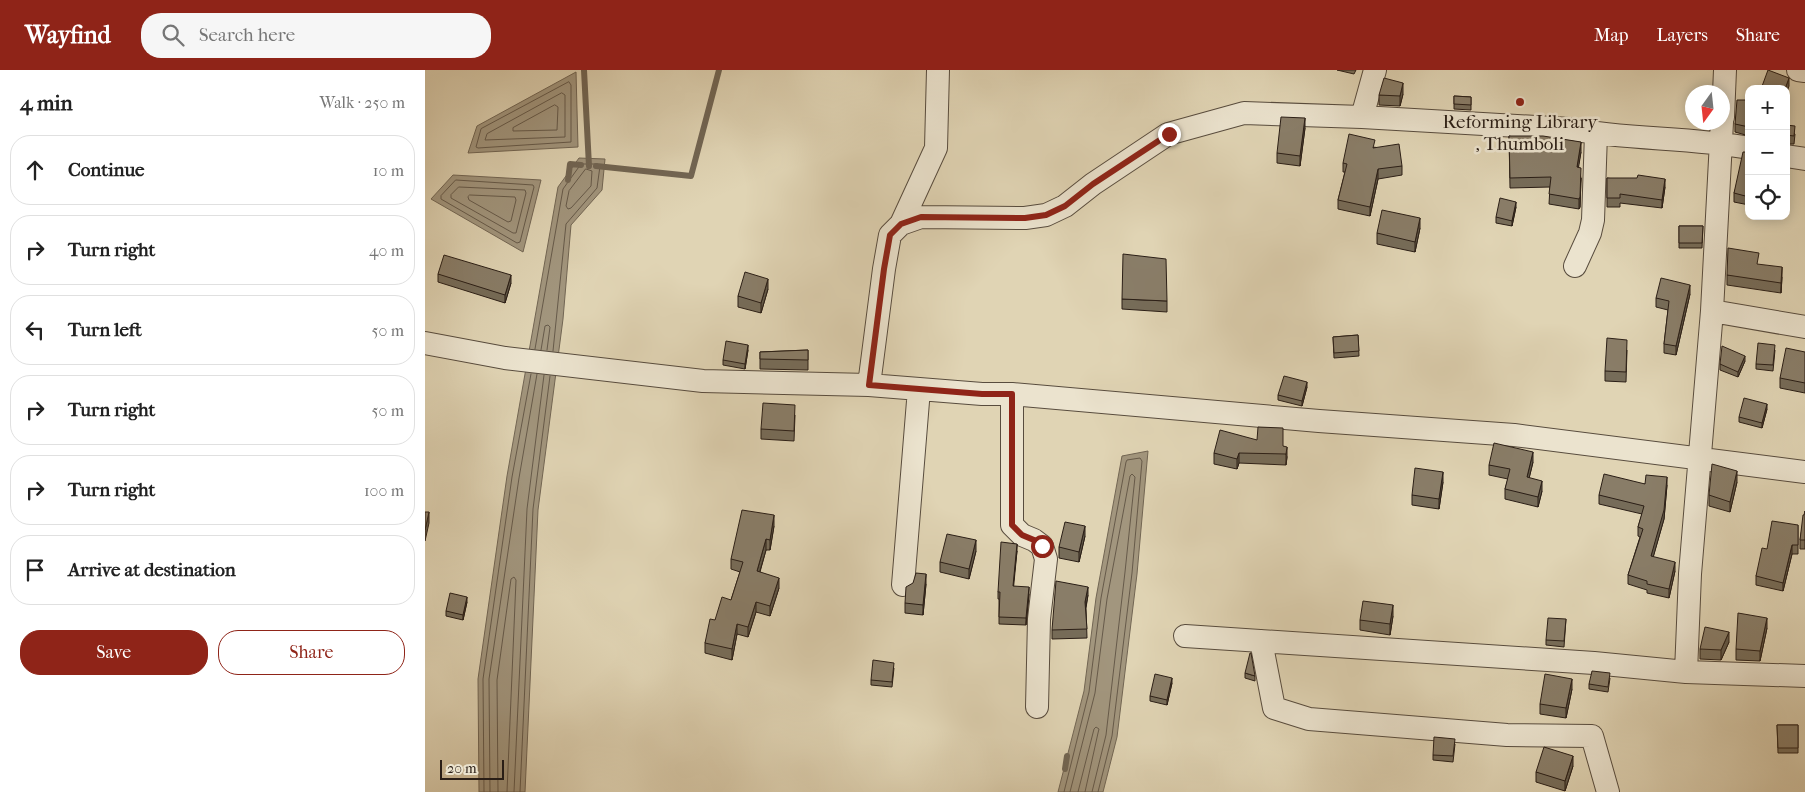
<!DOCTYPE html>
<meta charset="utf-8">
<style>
:root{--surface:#fff;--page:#f6f6f6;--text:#222;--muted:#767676;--line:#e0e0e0;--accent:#8f2418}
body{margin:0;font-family:"IM FELL French Canon",serif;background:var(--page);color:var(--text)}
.controls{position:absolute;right:15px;top:15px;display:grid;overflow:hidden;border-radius:10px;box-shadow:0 2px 12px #0003}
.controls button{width:45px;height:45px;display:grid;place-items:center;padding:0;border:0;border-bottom:1px solid var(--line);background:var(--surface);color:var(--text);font:25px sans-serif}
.compass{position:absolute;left:1260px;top:15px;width:45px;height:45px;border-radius:50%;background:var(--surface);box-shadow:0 2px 12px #0003;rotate:195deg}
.scale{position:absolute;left:15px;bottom:12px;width:64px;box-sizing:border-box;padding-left:5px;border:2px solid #2a1e16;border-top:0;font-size:14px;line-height:18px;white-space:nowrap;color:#2a1e16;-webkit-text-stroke:4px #ebe3ce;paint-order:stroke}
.stop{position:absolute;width:15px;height:15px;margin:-11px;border:4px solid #8f2418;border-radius:50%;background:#fff}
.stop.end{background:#8f2418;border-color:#fff;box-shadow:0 1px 5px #0008}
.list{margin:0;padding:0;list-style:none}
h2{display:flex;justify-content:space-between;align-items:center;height:65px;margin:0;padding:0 20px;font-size:21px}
h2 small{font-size:16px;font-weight:400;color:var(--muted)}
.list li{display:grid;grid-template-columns:32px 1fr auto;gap:15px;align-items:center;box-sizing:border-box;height:70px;margin:0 10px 10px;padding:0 10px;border:1px solid var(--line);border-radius:20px}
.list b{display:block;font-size:19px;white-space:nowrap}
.list em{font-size:16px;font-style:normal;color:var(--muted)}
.actions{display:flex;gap:10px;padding:15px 20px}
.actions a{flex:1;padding:11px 0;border:1px solid var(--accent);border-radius:20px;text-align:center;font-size:18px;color:var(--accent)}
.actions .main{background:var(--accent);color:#fff}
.icon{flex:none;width:28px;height:28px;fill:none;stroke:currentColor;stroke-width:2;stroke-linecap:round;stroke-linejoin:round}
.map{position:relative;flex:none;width:1380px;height:722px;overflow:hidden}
header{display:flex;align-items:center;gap:30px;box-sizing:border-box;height:70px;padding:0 25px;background:var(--accent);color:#fff}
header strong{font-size:24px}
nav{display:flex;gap:28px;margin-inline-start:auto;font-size:18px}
.search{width:350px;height:45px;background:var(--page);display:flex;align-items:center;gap:12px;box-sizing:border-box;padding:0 18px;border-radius:20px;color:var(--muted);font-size:19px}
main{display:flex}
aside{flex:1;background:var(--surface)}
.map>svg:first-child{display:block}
</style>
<header>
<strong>Wayfind</strong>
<div class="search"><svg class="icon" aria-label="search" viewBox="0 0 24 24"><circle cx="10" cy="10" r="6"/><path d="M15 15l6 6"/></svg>Search here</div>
<nav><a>Map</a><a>Layers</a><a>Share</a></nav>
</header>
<main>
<aside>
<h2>4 min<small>Walk · 250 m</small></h2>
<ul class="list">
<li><svg class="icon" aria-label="ahead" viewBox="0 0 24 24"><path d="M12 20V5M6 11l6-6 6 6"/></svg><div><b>Continue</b></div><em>10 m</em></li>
<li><svg class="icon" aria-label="right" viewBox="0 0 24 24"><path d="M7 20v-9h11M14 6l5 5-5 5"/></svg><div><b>Turn right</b></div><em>40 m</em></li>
<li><svg class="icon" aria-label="left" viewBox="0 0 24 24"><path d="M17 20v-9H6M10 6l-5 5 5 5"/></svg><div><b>Turn left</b></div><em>50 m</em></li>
<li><svg class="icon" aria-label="right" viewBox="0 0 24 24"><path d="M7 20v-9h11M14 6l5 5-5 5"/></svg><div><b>Turn right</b></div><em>50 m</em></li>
<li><svg class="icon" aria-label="right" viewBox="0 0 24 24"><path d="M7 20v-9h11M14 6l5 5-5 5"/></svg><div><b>Turn right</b></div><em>100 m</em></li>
<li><svg class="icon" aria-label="arrive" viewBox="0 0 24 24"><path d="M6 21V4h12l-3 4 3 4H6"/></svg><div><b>Arrive at destination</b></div></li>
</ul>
<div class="actions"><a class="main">Save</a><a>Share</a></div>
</aside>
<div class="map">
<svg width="1380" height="722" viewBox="0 0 1380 722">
<rect width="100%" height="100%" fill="#e0d4b4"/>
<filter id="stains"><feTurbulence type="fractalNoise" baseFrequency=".004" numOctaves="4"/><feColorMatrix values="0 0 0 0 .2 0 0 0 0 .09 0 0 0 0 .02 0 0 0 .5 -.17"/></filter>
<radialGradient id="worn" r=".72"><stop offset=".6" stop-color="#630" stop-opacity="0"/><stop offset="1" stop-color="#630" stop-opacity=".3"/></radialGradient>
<path fill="#a2967e" stroke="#726654" d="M151 2 153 77 43 83 52 56Z
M154 88 180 89 177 120 146 155 138 249 113 440 100 722H54L53 609 82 406 133 117Z
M28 105 116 110 98 182 6 129Z
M723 381 712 504 692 667 678 722H633L659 621 671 528 697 386Z"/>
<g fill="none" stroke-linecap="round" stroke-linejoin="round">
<path stroke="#665a4a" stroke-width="1" d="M144 12 146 15V72L53 78 51 77 56 59Z
M137 23 140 25V67L60 70 62 64Z
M130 35 133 37 132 60 88 61V58Z
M161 99 167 101 166 116 146 138 143 139 141 136 144 121Z
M31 110 108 115 109 117 95 172 92 173 16 129V126Z
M34 117 100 120 101 123 91 163H88L26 128V125Z
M45 125 90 127 91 130 86 151 83 152 44 130 43 127Z
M110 279 138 119 156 94H173L175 96 172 118 141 154 128 281
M116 280 120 256 123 255 125 257 122 280
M59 722 58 609 87 407 106 304
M65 722 64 609 94 408 112 304
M73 722 72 610 86 509 89 507 91 510 82 722
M89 722 102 439 119 305
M95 722 108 439 125 306
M639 722 664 622 676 528 701 392 702 390 715 388 717 391 707 503 687 666 673 722
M645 722 670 623 682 529 705 406 707 404 710 407 700 502 681 665 667 722
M653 722 669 659 671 657 674 659 673 663 660 722"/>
<path stroke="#726654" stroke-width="6" d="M159 0 164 96
M171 96 266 106 294 0
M143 110 145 94 156 95
M640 699 642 686"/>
<defs>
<path id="street" d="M950 0 937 47 1145 59C1204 70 1265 67 1324 78
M1373 0 1380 1
M1298 47 1300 0
M1361 86 1380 89
M476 154 511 78 513 0
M1150 196 1165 163 1168 150 1171 64
M1287 241 1380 257
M0 273 80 288 278 311 444 315 557 324H587L894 351 1089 365 1380 402
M444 315 459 199 465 165 476 154 496 147 600 148 621 145 640 136 668 114 743 64 819 43 937 47
M587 324V455L597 465 609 470 617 476 621 489 614 549 612 637
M478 515 494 319
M760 566 1169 593 1261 602 1380 606
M836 571 849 638 884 649 1082 665 1167 666 1183 722
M1261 602 1265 504 1287 241 1297 52"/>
</defs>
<use href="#street" stroke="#584c3e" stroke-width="24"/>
<use href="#street" stroke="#ebe3ce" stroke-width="22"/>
</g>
<path fill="#766c59" stroke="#2a1e16" d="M912 0H931L929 4Z
M978 24 975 36 954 35V25Z
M1029 26 1046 27V40L1029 39Z
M1324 30V66L1310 62V54Z
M1361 55 1370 64 1369 74H1361Z
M880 58 875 96 852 93V83Z
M1084 66 1156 82 1153 97 1156 108 1155 137 1154 139 1124 134 1125 117 1085 118Z
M950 77 977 96V105L953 109 945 146 913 139V130L920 102H918V93Z
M1324 82V135L1309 132V123Z
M1182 108 1240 117 1237 138 1195 133V137H1182Z
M1091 137 1087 156 1071 153V147Z
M1254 156H1278L1277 178H1254Z
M995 158 990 182 952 174V163Z
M13 204 86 213 80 233 13 212Z
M1302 205 1357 207 1356 223 1302 215Z
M343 219 336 243 313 237V226Z
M1265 224 1251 285 1239 283V274L1243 240 1231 237V228Z
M697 229 742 231V242L697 239Z
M933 265 934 286 909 288 908 267Z
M323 280 320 299 298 295V290Z
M383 280V300L335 299V282Z
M1202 280 1201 312 1180 311V301Z
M1350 280 1348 301 1331 299V294Z
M1380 282V323L1355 318V308Z
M1320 291 1313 307 1295 300V294Z
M882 317 877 336 853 330V325Z
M1342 339 1337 358 1314 352V347Z
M370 345 369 371 336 369V359Z
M858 376 862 387 861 395 814 393 812 399 789 394V383Z
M1108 392 1104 408 1117 421 1113 437 1080 429V419L1083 409 1064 405V395Z
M1018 412 1014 439 987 435V425Z
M1312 412 1305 442 1284 436V425Z
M1220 414 1242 415 1239 449 1228 487 1250 501 1244 528 1222 523V520L1203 514V505L1215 467 1213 466V457L1217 444 1174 434V425Z
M1380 441V479H1375V470Z
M1373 455V484H1367L1358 521 1331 515V506L1342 479Z
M349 456 345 480H341L335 502 354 518 345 546 331 542 323 567 312 564 307 590 280 583V573L290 550 306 530 315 502 306 499V489Z
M660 466 654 492 634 488V477Z
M551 481 544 509 515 502V492Z
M592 481 588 516 604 524 601 555 574 554V529H573V522Z
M501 514 498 545 480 543V533Z
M663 525 661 538 662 568 627 569V560Z
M42 532 38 550 21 546V541Z
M968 546 965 565 935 560V550Z
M1141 549 1139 577 1121 575V570Z
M1342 558 1335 591 1311 590V579Z
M1304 572 1296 590 1275 589V579Z
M469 598 467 617 446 615V610Z
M820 603 830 606V611L820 608Z
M1185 608 1183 622 1164 619V614Z
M747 613 742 635 725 631V626Z
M1147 619 1141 648 1115 644V634Z
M1352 655H1373V683H1353Z
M1030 674 1028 692 1008 690V685Z
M1148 696 1140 721 1111 712V702Z"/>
<path fill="#605849" stroke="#2a1e16" d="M1364 8V16L1361 25V19H1360Z
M978 13V24L975 36V26Z
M880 48V58L875 96V86Z
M1156 72V82L1152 107V97Z
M953 99V109L945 146V137Z
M1156 108 1155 137 1154 139V129Z
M1240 109V117L1237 138V130Z
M1091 132V137L1087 156V151Z
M995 148V158L990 182V172Z
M1357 197V207L1356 223V213Z
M86 205V213L80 233V225Z
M343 209V219L336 243V233Z
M1265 215V224L1251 285V276Z
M323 275V280L320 299V294Z
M1320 286V291L1313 307V302Z
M882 312V317L877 336V331Z
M1342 334V339L1337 358V353Z
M862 377V387L861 395V384Z
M1108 382V392L1102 417V407Z
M814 383V393L812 399V389Z
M1312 401V412L1305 442V432Z
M1018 402V412L1014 439V429Z
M1242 407V415L1239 449 1226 495V486Z
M1117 411V421L1113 437V427Z
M4 442V453L0 471V460Z
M349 445V456L345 480V470Z
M660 456V466L654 492V482Z
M341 469V480L332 511V501Z
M551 470V481L544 509V499Z
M592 474V481L588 523V516Z
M1367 475V484L1358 521V513Z
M1250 492V501L1244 528V519Z
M501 504V514L498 545V535Z
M354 508V518L345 546V536Z
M604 517V524L601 555V548Z
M663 517V525L660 541V532Z
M42 527V532L38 550V545Z
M331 532V542L323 567V557Z
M968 535V546L965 565V554Z
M1342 548V558L1335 591V581Z
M312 554V564L307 590V579Z
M1304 562V572L1296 590V580Z
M747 608V613L742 635V630Z
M1147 609V619L1141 648V638Z
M1148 686V696L1140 721V711Z"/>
<path fill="#897d68" stroke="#2a1e16" d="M1343 0 1364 8 1360 19H1336Z
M959 8 978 13 975 26 954 25Z
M1029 26 1046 27V35L1029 34Z
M1312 30H1324V57L1310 54Z
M856 47 880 48 875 86 852 83Z
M1361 55 1370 56 1369 66 1361 65Z
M924 64 950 70 948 78 974 74 977 96 953 99 945 137 913 130 922 94 918 93Z
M1084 66H1118L1156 72 1152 97 1156 98 1155 127 1154 129 1124 124 1126 107 1085 108Z
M1318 82H1324V127L1309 123Z
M1213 105 1240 109 1237 130 1195 124V128H1182V108H1212Z
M1075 128 1091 132 1087 151 1071 147Z
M957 140 995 148 990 172 952 163Z
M1254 156H1278L1277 173H1254Z
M1303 178 1334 183 1332 194 1357 197 1356 213 1302 205Z
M698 184 741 189 742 231 697 229Z
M19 185 86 205 80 225 13 204Z
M320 202 343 209 336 233 313 226Z
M1236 208 1265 215 1251 276 1239 274 1244 231 1231 228Z
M933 265 934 281 909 283 908 267Z
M1182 268 1202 270 1201 302 1180 301Z
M301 271 323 275 320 294 298 290Z
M1333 273 1350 275 1348 295 1331 294Z
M1297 276 1320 286 1313 302 1295 294Z
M1361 278 1380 282V313L1355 308Z
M383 280V290L335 289V282Z
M859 306 882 312 877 331 853 325Z
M1319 328 1342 334 1337 353 1314 347Z
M338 333 370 335 369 361 336 359Z
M833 357 858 358V376L862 377 861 384 814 383 812 389 789 383 795 360 832 370Z
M1069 373 1108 382 1102 407 1117 411 1113 427 1080 419 1085 399 1064 395Z
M1287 394 1312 401 1305 432 1284 425Z
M990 398 1018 402 1014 429 987 425Z
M1179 404 1220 414 1221 405 1242 407 1239 440 1226 486 1250 492 1244 519 1222 514V511L1203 505 1218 459 1213 457 1219 436 1174 425Z
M317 440 349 445 345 470 341 469 332 501 354 508 345 536 331 532 323 557 312 554 307 579 280 573 285 549 290 550 297 527 306 530 318 492 306 489Z
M1380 441V470H1375L1378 445H1379Z
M0 442H4L0 460Z
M1347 451 1373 455V475H1367L1358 513 1331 506 1337 478 1342 479Z
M640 452 660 456 654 482 634 477Z
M522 464 551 470 544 499 515 492Z
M576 472 592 474 588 516 604 517 601 548 574 547 575 522H573Z
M491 503 501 504 498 535 480 533 481 517 488 513Z
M631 511 663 517 660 532 662 559 627 560Z
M25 523 42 527 38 545 21 541Z
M938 531 968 535 965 554 935 550Z
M1313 543 1342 548 1335 581 1311 579Z
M1123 548 1141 549 1139 571 1121 570Z
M1280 557 1304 562 1296 580 1275 579Z
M825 583H826L830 606 820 603Z
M448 590 469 593 467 612 446 610Z
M1167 601 1185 603 1183 617 1164 614Z
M730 604 747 608 742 630 725 626Z
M1120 604 1147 609 1141 638 1115 634Z
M1352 655H1373V678H1353Z
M1009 667 1030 669 1028 686 1008 685Z
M1119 677 1148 686 1140 711 1111 702Z"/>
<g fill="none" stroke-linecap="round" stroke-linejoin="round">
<path stroke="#8f2418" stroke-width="6" d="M617 476 609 470 597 465 587 455V324H557L444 315 459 199 465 165 476 154 496 147 600 148 621 145 640 136 668 114 744 64"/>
</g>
<circle fill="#8f2418" stroke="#ebe3ce" stroke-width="2" cx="1095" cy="32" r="5"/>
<g text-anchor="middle" stroke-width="5" stroke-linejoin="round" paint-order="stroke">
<g font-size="19" fill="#2a1e16" stroke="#ebe3ce">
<text x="1095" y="58">Reforming Library<tspan x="1095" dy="22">, Thumboli</tspan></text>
</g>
</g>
<rect width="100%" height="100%" filter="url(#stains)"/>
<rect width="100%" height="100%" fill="url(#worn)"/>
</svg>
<div class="controls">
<button>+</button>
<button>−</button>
<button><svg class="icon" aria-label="locate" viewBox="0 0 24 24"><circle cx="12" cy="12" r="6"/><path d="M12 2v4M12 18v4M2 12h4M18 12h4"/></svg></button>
</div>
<svg class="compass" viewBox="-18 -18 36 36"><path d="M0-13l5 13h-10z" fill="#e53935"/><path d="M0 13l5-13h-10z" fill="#767676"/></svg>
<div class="scale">20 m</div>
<div class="stop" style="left:617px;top:476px"></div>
<div class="stop end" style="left:744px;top:64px"></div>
</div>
</main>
